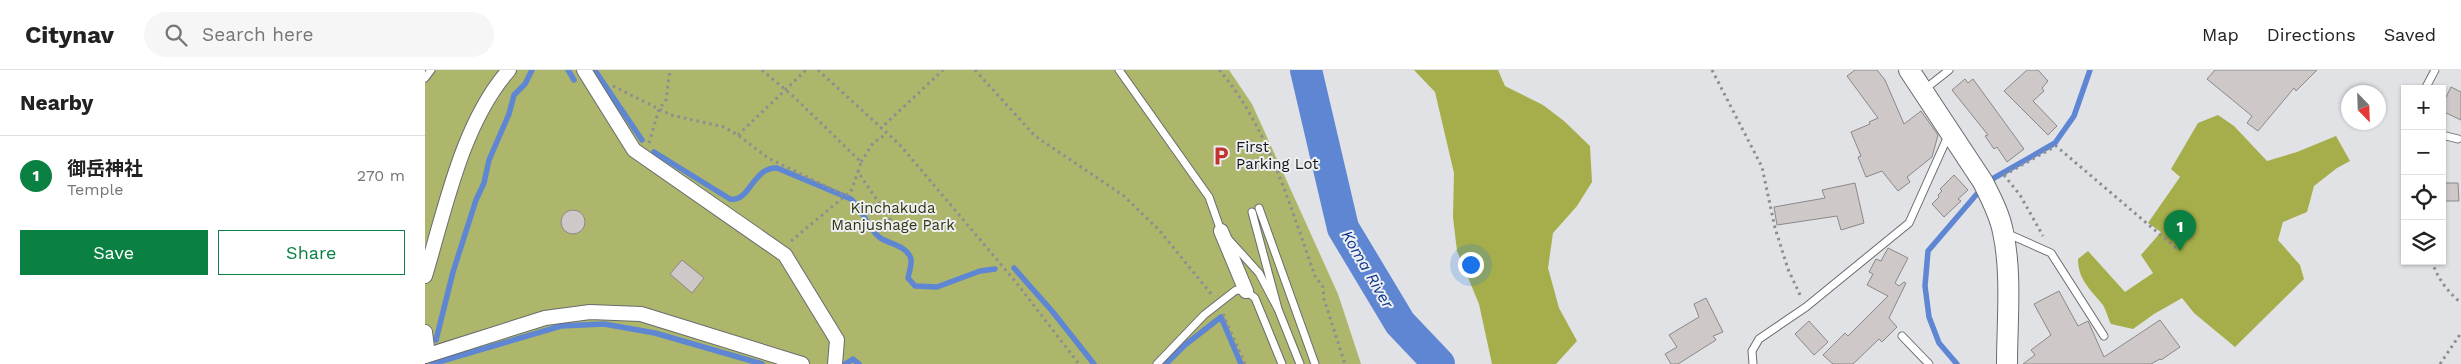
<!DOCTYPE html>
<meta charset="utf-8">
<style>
:root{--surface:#fff;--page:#f6f6f6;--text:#222;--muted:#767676;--line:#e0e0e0;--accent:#0b8043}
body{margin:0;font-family:"Work Sans","Noto Sans JP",sans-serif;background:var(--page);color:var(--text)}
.controls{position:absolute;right:15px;top:15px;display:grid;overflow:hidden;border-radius:0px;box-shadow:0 1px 4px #0004}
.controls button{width:45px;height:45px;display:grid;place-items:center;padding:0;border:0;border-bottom:1px solid var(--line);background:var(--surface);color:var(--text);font:25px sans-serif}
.compass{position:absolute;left:1916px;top:15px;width:45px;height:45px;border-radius:50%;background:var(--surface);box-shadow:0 1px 4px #0004;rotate:157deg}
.you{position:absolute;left:1045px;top:194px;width:18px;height:18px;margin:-12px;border:4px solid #fff;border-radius:50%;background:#1a73e8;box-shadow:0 0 0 8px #1a73e833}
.badge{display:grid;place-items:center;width:32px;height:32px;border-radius:50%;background:var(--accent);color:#fff;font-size:16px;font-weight:700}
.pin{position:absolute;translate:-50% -41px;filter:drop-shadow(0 1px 2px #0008)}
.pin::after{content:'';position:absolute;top:26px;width:18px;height:15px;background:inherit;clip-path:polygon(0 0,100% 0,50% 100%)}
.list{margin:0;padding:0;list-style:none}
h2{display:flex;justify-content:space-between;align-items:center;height:65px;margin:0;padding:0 20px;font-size:21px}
h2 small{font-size:16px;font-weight:400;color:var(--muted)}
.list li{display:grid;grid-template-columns:32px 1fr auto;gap:15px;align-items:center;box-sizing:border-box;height:80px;padding:0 20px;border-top:1px solid var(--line)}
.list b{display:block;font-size:19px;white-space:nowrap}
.list p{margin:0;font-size:16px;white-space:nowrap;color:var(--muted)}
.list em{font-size:16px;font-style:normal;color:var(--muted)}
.actions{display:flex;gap:10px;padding:15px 20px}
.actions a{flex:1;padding:11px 0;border:1px solid var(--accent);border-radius:0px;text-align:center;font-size:18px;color:var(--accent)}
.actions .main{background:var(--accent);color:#fff}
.icon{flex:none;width:28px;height:28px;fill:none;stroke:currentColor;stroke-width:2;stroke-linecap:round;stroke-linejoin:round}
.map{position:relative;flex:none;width:2036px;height:294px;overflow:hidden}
header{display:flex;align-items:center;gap:30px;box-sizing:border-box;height:70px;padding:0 25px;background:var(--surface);border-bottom:1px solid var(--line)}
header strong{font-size:24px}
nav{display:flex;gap:28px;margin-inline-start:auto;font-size:18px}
.search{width:350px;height:45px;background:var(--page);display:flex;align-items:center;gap:12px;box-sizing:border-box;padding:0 18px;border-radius:28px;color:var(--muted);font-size:19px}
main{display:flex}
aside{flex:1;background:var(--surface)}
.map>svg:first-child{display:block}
</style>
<header>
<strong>Citynav</strong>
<div class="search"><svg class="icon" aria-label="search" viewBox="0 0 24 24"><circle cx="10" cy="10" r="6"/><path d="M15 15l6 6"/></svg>Search here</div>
<nav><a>Map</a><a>Directions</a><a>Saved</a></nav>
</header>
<main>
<aside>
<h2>Nearby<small></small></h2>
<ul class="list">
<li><span class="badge">1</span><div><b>御岳神社</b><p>Temple</p></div><em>270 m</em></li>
</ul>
<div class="actions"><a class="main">Save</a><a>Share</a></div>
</aside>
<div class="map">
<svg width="2036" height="294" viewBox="0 0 2036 294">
<rect width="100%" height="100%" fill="#e0e2e6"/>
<path fill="#aeb66b" d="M0 0H804L827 34 913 224 936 294H0Z"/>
<path fill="#a5ae4a" d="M989 0H1073L1080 16 1118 35 1139 51 1165 76 1167 112 1152 136 1128 163 1123 198 1134 238 1152 271 1131 294H1067L1054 234 1032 181 1028 147 1029 103 1010 22Z
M1793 45 1809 56 1842 91 1872 82 1911 66 1925 91 1912 98 1889 116 1882 142 1858 152 1853 170 1875 195 1879 209 1810 277 1769 243 1757 228 1729 244 1708 259 1686 254C1683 248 1681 240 1678 235 1666 220 1653 210 1653 189L1663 181 1700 222 1728 203 1716 185 1736 162 1723 153 1755 107 1746 99 1773 53Z"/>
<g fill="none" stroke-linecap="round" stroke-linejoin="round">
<path stroke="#5e86d3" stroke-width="5.5" d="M143 0 149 10
M168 4 171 2 217 70
M229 82 305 129C325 133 327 97 352 98L426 129C438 139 442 157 454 167 463 174 482 175 486 189 487 194 484 203 483 208L490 216 512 217 555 201 570 199
M1569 108 1630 73 1649 46 1665 0
M589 198 627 241 669 294
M11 270 28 202 51 130 59 113 64 90 84 44 89 25 100 14 107 0
M7 294 136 256 179 254 230 263 337 294
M420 294 428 289 434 294
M741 294 760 275 796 247 816 294
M1532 294 1514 273 1504 247 1500 216 1503 181 1551 125"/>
<path stroke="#5e86d3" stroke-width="32" d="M881 0 918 158 975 253 1014 294"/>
</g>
<path fill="#cec9c8" stroke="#8c8887" d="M1430 0H1452L1460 10 1479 54 1496 41 1513 65 1507 87 1482 107 1485 112 1473 121 1457 101 1441 107 1433 87 1436 86 1426 62 1445 54 1444 52 1453 48 1422 6Z
M1602 0H1613L1623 11 1617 18 1619 21 1608 31 1632 56 1623 65 1579 21Z
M1790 0H1892L1871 21 1869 18 1833 61 1822 53 1827 46 1782 9Z
M1540 9 1543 13 1548 9 1599 79 1582 92 1572 77 1569 79 1560 66 1563 65 1527 20Z
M2026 17 2036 22V50L2017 41V35Z
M1529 105 1543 120 1533 129 1536 131 1519 147 1507 134 1514 127 1513 125 1517 121 1515 119Z
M1430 113 1439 153 1416 160 1412 146 1352 155 1349 137 1400 128 1397 120Z
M2017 113H2033L2034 131H2017Z
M136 152a12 12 0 1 1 24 0a12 12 0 1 1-24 0Z
M1463 178 1483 188 1470 213 1474 216 1479 212 1481 213 1464 248 1472 257 1457 272 1454 269 1428 294H1408L1398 285 1420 263 1423 266 1463 226 1442 215 1448 204 1444 202 1451 189 1456 191Z
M257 190 279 208 267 223 245 204Z
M1634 221 1653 256 1663 251 1679 287 1735 250 1755 277 1736 290 1735 289 1726 294H1598L1610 285 1606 280 1626 265 1609 234Z
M1281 228 1298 262 1288 266 1291 270 1253 294H1246L1240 284 1252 277 1244 265 1274 247 1269 234Z
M1384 251 1403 272 1389 285 1370 264Z"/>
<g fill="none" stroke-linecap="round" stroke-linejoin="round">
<defs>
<path id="lane" d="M694 0 784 127 796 161 834 203 853 239
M0 8 6 0
M1500 19 1524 0
M2000 19 2010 0
M2017 65 2033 69
M834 138 890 294
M827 142 853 239 875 294
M1581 163 1626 183 1679 266
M1477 266 1504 294
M732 294 779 245 811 220 821 221 830 228 857 294
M1328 294 1327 281 1334 269 1381 237 1484 153 1523 66"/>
<path id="street" d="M159 0 209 80 360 185 412 270 410 294
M796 161 821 221
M0 206C20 140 37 53 84 0
M0 262 3 285
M0 286 120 248 165 242 216 244 377 294"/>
<path id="secondary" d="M1484 0 1558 112C1566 128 1575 145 1578 162 1587 203 1582 253 1582 294"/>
</defs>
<use href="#lane" stroke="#696b6e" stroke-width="9"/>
<use href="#street" stroke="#696b6e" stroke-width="16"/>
<use href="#secondary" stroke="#696b6e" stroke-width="22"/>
<path stroke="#8d8e91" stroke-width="3" stroke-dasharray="2.5 4" stroke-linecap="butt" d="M337 0 369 27 436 92 433 102 467 152
M393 0 475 75 590 211 654 294
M550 0 610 66 699 126 734 160 787 225
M794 0C842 54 866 139 890 206L898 217 899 229 920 294
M1287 0 1337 97 1350 158 1363 199 1376 227
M188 16 246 45 299 57 313 65 343 88 421 126
M455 59 518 0
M313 65 381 0
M224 73 234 39 241 30 245 0
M436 92 448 73 461 64
M1579 105 1631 76 1752 179
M1579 105 1595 125 1618 166
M366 171 426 121 433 102
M2007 191C2012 208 2023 222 2036 233
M798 244 820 294
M2015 294 2036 263"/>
<use href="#lane" stroke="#fff" stroke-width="7"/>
<use href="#street" stroke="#fff" stroke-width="14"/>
<use href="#secondary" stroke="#fff" stroke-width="20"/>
</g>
<defs>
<symbol id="parking-bare" viewBox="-9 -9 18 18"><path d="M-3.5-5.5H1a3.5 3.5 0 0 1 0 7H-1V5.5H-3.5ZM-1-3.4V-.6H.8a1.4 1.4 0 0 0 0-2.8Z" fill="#c23330" stroke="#edeff3" stroke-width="2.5" paint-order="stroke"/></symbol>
</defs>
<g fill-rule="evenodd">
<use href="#parking-bare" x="782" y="72" width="28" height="28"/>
</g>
<g text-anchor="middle" stroke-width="4" stroke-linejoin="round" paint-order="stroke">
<g font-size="15" fill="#131415" stroke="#edeff3" text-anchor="start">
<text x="811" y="82">First<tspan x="811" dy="17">Parking Lot</tspan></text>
</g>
<g font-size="15" fill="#33360c" stroke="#edeff3">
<text x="468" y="143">Kinchakuda<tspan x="468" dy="17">Manjushage Park</tspan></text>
</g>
<g font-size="16" font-style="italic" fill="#09338c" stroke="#edeff3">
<text transform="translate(943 199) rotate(60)" y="6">Koma River</text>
</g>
</g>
</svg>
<div class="controls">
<button>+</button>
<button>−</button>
<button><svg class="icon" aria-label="locate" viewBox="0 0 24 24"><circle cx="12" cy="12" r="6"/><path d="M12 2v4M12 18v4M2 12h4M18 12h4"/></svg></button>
<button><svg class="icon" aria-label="layers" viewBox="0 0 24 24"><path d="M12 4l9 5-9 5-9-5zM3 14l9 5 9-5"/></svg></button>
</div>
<svg class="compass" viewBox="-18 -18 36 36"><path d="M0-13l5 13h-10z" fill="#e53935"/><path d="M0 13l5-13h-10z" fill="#767676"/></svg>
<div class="you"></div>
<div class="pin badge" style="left:1755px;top:181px">1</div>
</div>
</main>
